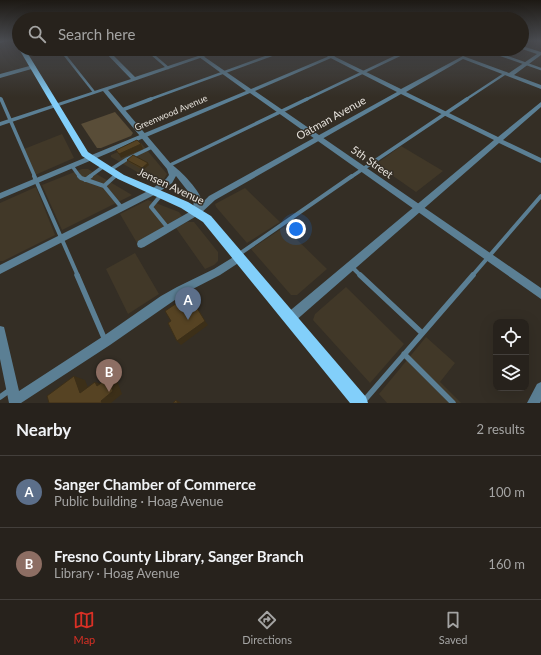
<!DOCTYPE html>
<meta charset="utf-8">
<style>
:root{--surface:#27221c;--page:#2f2a25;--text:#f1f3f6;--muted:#a4a4a3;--line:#433f3b;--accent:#d93025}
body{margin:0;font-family:Lato,sans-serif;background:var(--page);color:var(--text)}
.controls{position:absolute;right:12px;bottom:12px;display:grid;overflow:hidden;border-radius:8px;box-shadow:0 4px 16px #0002}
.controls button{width:36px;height:36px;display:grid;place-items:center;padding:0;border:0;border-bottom:1px solid var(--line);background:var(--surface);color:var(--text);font:20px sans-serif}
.you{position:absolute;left:296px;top:229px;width:14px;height:14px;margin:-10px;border:3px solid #fff;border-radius:50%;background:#1a73e8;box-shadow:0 0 0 6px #1a73e833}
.badge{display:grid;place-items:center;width:26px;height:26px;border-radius:50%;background:var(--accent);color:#fff;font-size:13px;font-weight:700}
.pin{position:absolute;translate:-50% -33px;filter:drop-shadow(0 1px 2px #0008)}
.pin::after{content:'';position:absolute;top:21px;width:14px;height:12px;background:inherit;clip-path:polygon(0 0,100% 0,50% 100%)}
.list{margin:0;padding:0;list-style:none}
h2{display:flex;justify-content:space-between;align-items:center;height:52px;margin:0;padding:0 16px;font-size:17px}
h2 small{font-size:13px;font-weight:400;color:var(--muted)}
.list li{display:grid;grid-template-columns:26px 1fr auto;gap:12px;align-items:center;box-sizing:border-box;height:72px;padding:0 16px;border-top:1px solid var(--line)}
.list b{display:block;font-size:15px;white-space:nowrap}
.list p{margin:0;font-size:13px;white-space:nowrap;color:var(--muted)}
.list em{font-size:13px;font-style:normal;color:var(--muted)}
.icon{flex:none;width:22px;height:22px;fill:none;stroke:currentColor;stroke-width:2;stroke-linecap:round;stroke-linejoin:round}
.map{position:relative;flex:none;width:541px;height:403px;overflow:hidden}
.search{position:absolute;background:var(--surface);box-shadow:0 4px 16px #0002;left:12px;right:12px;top:12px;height:44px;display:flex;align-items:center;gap:10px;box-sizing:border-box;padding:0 14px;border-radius:22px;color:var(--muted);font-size:15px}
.sheet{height:196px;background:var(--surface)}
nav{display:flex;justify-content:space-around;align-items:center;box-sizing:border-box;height:56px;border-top:1px solid var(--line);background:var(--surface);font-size:11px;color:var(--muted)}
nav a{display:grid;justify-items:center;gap:2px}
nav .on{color:var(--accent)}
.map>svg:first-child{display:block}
</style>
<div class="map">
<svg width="541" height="403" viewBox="0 0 541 403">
<rect width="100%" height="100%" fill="#342e25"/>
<path fill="#413828" d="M62 134 74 158 35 175 24 149Z
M138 143H141L167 174 163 181 159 182 146 177 111 157V155Z
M401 146 443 171 416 192 376 164Z
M82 169H88L132 195 62 230 42 185Z
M36 187 55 235 3 261H0V203Z
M245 188 280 222 247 243 216 207 215 204Z
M148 200 179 212 182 216 137 243 120 214Z
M187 222H194L218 252V261L214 265 205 269 176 228Z
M284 227 327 269 297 295H291L251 249Z
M135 253 159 294 128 314 106 269Z
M346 287 404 344 370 383 313 320 315 314Z
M426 337 455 363 440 382 461 403H387L379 394Z"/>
<path fill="#594d38" d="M115 112 133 133 131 136 101 148H97L81 124Z"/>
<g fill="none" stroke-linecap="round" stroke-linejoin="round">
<path stroke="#5b7f94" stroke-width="2.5" d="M60 49 94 92
M146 49 168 68
M484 49 541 69
M0 98 1 100
M148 100 288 49
M305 100 412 49
M465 100 506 73"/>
<path stroke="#5b7f94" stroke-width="3.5" d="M1 99 35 177
M122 110 151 99
M72 166 80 177
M168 166 307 99
M110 170 127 159 152 147
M89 177 104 166
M114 177 117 174
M351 177 467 99"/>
<path stroke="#5b7f94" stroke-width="4" d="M34 176 78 276
M79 176 81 178 104 186 122 208
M85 180 91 176
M104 186 115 176
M161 195 151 207 168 228
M238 255 352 176
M351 266 361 276
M472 276 541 196"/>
<path stroke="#5b7f94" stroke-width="5.5" d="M77 275 105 340
M360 275 422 333
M404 354 453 403
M0 397 10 390
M362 403 473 275"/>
<path fill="#5b7f94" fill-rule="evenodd" d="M0 41H6L0 43Z
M522 46 541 52V55L514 75 541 85V89L463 59 406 92 498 137 541 102V107L503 140 541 158V163L499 143 294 322 290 323 286 322 285 318 286 314 494 140 401 94 215 200 200 214 144 247 141 248 138 247 137 244 138 241 193 210 194 199 176 176 172 183 156 194 0 274V265L150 190 166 179 169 175 167 169 103 91 0 126V122L131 79 102 49H107L135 77 219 49H226L108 90 171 164C180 170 202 192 202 203L209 196 397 92 313 49H319L401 89 463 56 509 73 537 54 522 49Z
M33 65 36 67 35 68 0 78V74Z
M240 253 243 254 245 257 243 260 220 275 185 293 169 304 110 345 21 403H9L0 359V326L4 327 5 331 19 391 102 337 161 296 177 287 214 269Z
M541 382V401L540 403H527L537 384Z"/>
<path fill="#5b7f94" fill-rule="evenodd" d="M188 49H193L251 89 346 49H352L255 91 541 288V299L250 93 0 199V193L246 91Z"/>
<path fill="#82cffa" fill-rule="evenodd" d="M19 49H25L88 152 124 175 188 202 211 216 366 397 368 403H350L203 222 181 208 118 179 82 156Z"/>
</g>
<path fill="#4a3a1e" d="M127 160 148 163 149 165 143 170 128 162Z"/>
<path fill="#3c2f18" d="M141 144 143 149 121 158 119 154Z
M148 163 149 165 143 170 142 168Z
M205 321 208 325 181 345 177 341Z
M74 376 85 380 91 395 80 393Z
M108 378 117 381 122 394 111 403H102L101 401Z
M95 382 105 385 97 386Z
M176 400 180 402 181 403H178Z"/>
<path fill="#564323" stroke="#3c2f18" d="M137 140 141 144 119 154 116 150Z
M133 155 148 163 142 168 127 160Z
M189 295 205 321 177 341 168 323 171 321 165 311Z
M74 376 80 393 95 382 97 386 108 378 113 391 101 401 102 403H49L47 396Z
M176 400 178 403H173Z"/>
<linearGradient id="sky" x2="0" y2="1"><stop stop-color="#1d1914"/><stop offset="0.42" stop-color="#4a4c51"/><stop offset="1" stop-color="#4a4c51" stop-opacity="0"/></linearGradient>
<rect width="541" height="97" fill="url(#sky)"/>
<g text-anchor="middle" stroke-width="3" stroke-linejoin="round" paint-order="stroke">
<g font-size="9" fill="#e6e2dc" stroke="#342e25">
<text transform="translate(171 113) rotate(-23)" y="3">Greenwood Avenue</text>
</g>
<g font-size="11" fill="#e6e2dc" stroke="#342e25">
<text transform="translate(331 118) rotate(-29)" y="4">Oatman Avenue</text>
<text transform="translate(372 162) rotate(35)" y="4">5th Street</text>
<text transform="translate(171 186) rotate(25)" y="4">Jensen Avenue</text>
</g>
</g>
</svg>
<div class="controls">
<button><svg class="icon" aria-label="locate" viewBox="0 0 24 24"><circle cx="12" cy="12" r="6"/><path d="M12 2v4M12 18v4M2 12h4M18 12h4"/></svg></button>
<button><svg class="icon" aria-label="layers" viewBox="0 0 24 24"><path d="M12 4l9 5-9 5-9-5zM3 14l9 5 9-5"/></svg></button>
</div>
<div class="you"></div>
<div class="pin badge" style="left:188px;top:320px;background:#5c6f8a">A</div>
<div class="pin badge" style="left:109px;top:392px;background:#8d6e63">B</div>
<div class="search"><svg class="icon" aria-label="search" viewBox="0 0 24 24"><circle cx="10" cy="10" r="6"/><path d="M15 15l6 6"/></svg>Search here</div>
</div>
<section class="sheet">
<h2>Nearby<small>2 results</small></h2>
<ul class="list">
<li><span class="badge" style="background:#5c6f8a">A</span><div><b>Sanger Chamber of Commerce</b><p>Public building · Hoag Avenue</p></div><em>100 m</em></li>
<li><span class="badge" style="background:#8d6e63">B</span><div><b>Fresno County Library, Sanger Branch</b><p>Library · Hoag Avenue</p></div><em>160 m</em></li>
</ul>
</section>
<nav>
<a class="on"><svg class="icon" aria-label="map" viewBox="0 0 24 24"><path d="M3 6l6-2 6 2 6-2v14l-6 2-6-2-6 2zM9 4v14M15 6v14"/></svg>Map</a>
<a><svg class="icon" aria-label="directions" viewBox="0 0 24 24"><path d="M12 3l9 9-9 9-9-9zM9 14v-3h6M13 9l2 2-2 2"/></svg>Directions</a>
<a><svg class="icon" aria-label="saved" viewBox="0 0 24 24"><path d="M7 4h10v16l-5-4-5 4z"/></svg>Saved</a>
</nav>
